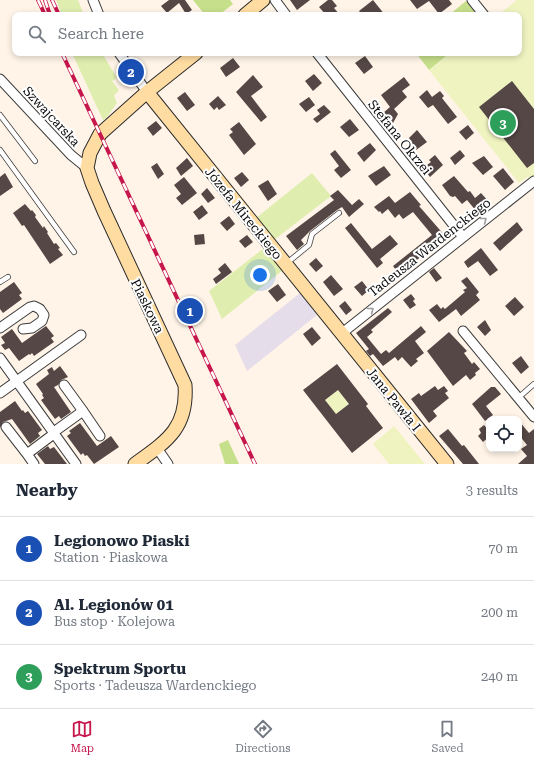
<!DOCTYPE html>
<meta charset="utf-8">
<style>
:root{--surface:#fff;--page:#f6f6f7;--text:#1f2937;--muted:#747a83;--line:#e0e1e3;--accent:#c6164c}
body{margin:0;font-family:"Roboto Serif",serif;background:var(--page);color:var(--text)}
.controls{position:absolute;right:12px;bottom:12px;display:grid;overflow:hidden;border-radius:8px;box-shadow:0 2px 6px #0003}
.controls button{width:36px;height:36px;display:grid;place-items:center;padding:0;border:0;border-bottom:1px solid var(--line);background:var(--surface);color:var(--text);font:20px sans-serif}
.you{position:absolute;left:260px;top:275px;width:14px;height:14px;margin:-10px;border:3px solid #fff;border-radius:50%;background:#1a73e8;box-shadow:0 0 0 6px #1a73e833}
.badge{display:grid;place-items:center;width:26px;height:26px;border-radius:50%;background:var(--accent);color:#fff;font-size:13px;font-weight:700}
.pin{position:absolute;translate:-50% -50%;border:2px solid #fff;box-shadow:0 1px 4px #0006}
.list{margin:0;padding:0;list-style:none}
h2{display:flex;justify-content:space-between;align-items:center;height:52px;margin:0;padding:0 16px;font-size:17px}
h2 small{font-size:13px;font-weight:400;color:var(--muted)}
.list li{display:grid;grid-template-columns:26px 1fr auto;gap:12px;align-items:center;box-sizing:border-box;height:64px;padding:0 16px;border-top:1px solid var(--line)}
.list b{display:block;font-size:15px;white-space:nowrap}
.list p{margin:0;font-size:13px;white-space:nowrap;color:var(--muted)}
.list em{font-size:13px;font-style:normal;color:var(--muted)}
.icon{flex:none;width:22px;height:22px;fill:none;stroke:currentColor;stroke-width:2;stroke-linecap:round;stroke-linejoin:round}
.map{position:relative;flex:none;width:534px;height:464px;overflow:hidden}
.search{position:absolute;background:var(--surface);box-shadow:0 2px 6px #0003;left:12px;right:12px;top:12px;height:44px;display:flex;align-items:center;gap:10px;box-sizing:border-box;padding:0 14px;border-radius:8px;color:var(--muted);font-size:15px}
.sheet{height:244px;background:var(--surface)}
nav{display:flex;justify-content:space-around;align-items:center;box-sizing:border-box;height:56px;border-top:1px solid var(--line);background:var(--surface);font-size:11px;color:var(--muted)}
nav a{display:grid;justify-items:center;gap:2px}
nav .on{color:var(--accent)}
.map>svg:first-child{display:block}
</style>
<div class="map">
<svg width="534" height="464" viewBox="0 0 534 464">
<rect width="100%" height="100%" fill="#fff4e7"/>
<path fill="#e6ddeb" d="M300 293 317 315 247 371 235 345Z"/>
<path fill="#dfedae" d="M56 0H78L84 15H62Z
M72 53H102L117 78 112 81 119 90 114 96 117 103 107 117 103 120Z
M312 173 331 196 274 240 256 218Z
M264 248 283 270 222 319 209 291Z"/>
<path fill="#c6df8b" d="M193 0H230L233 4 219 15H205Z
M466 1 477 15H449Z
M416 53H450L429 70Z
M228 440 239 464H225L219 444Z"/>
<path fill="#eff3c0" d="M517 0H534V177H527L519 183 429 70 450 53H519V15H498Z
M338 390 349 404 336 414 325 400Z
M394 426 425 464H389L373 444Z"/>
<path fill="#544746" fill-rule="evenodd" d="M169 0H185L192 10 186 14 179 3 167 13 161 6Z
M290 0H310L297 10Z
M328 0H332L337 6 334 8 340 15H326L319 7Z
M373 0 385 15H362L359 11Z
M410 0H449L452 4 439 14 429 1 417 9Z
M365 56 373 67 364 74 355 63Z
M233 58 240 67 226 77 220 68Z
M314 74 322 83 313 91 305 81Z
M253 75 263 87 251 96 267 117 261 122 236 92Z
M404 77 410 85 402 91 407 97 394 109 398 114 393 123 383 113 390 107 381 95Z
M512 81 534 109V163L527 168 479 107Z
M427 90 432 97 440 91 444 96 442 98 457 117 448 124 433 105 428 108 419 97Z
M185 92 195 105 187 111 177 98Z
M218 96 226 105 219 110 217 107 214 110 209 104Z
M309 97 315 105 306 112 299 104Z
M324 105 331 112 317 123 313 119 320 114 317 110Z
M350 119 359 130 349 137 340 127Z
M156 121 162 128 153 136 147 128Z
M239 122 256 144 244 155 229 135 233 132 230 129Z
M468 125 474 133 466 140 459 132Z
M417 130 427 142 416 150 409 138Z
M370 143 376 150 364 162 357 153Z
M335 150 351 170 341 178 334 170 339 166 330 154Z
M460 150 465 156 455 165 450 158Z
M435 155 443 165 430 177 423 168 431 162 429 160Z
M484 156 493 167 483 175 472 163Z
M187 158 193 166 181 176 176 168Z
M157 163 164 174 158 179 151 167Z
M384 166 391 175 376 186 368 176Z
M503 168 514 182 505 190 493 176Z
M242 172 249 180 241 187 234 178Z
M5 173 13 187 0 196V177Z
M454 176 468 192 470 191 475 198 481 193 489 202 477 212 467 200 462 204 455 196 453 197 450 196 442 185Z
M184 177 197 193 182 205 176 198 181 194 174 185Z
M268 180 277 194 268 201 258 186Z
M207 188 215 198 208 203 201 194Z
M338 190 352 205 359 199 364 204 349 217 342 207 337 210 310 231 301 240 304 244 297 250 286 236 334 200 330 196Z
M410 192 421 205 419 206 446 237 399 274 393 266 432 235 413 212 403 219 399 214 395 218 388 209 382 214 380 211 379 212 374 207 389 196 395 203Z
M25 204 31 211 32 210 36 215 35 217 43 228 44 226 48 232 47 233 54 244 56 243 60 248 58 249 63 255 50 264 24 225 22 226 13 213Z
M202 205 208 213 199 220 193 212Z
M229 216 235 224 227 231 220 223Z
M517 222 523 230 500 251 493 243Z
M351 223 372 249 390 235 398 244 380 259 383 263 377 268 345 228Z
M204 234 205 244 195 245 194 235Z
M247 235 253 242 245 248 239 241Z
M481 248 498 270 490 276 478 261 468 268 464 262Z
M316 258 323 266 316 272 309 264Z
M225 263 232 272 216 284 213 279 221 273 218 269Z
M434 268 442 278 436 282 429 272Z
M331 275 343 289 334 296 323 282Z
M467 277 479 292 476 295 480 300 461 316 456 309 439 322 429 310 437 304 441 309 443 307 445 309 465 292 463 290 467 288 461 281Z
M362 281 369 290 362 296 354 287Z
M14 282 22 293 19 295 22 299 3 313 0 309V292Z
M278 284 286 295 277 302 268 291Z
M411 294 415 299 413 301 416 305 410 309 403 300Z
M515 297 524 307 514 316 505 306Z
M345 301 352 310 346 315 339 306Z
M388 308 392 312 371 330 373 332 367 337 381 354 386 350 389 353 421 326 426 332 415 341 424 353 416 359 418 361 411 367 402 357 398 361 395 357 383 366 373 354 370 356 366 351 369 349 356 333Z
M485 320 491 330 485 336 477 327Z
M46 326 54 336 51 338 54 342 34 356 32 353 30 355 29 354 19 361 9 348 5 350 1 345 5 343 1 337 12 329 22 343Z
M312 327 321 338 312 346 303 334Z
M449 332 467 351 464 353 472 364 474 362 480 369 475 373 476 375 470 380 466 375 453 386 427 351Z
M521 356 529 367 521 374 512 363Z
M337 364 368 404 366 406 383 428 352 453 303 390ZM338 390 349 404 336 414 325 400Z
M60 366 68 377 61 380 58 385 54 387 71 412 61 419 59 416 55 419 41 400 44 398 42 395 43 394 36 384 49 374 47 370 52 367 54 371Z
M435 386 438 390 444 386 448 391 445 393 449 398 433 411 437 416 429 423 411 399 419 393 421 396Z
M491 387H495L501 394 486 406 493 415 485 421 472 404Z
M15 401 22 411 23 410 25 413 28 411 42 430 38 433 40 436 30 444 12 419 3 422 0 428V412Z
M519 421 529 433 534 429V464H518L527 456 521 449 527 445 519 435Z
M80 423 97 446 111 436 119 447 94 464 87 455 85 456 83 453 81 455 67 436 71 433 69 431Z
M484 425 489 431V437L483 442 478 436 481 433 479 429Z
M448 429 462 446 464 445 479 464H463L439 436Z
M48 446 50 449 54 447 67 464H45L37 454Z"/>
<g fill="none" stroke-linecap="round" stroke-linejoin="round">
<defs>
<path id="lane" d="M0 115 35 161
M0 150 74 252
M287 263 309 245 312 234 339 213
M0 282 8 277
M518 398 534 384"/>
<path id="street" d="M93 0 99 15
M275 0 286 15
M472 0 484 15
M119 53 147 92
M317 53 463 237
M0 79 71 155 87 168
M0 328 30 307 34 306 40 309 44 315 42 321 32 328 23 329
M463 331 534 417
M341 334 534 181
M0 358 76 464
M0 393 81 335
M83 411 100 436
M6 427 27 454 51 436
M58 429 83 411 64 385
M157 448 168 464
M27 454 34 464"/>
<path id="secondary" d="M245 15 263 0
M147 92 447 464
M135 464C167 441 188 428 185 385L104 211 92 183 87 168 90 153 100 134 147 92 196 53"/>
</defs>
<use href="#lane" stroke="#3d3d3d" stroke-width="6"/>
<use href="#street" stroke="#3d3d3d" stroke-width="11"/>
<use href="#secondary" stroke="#2c2c2c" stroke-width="15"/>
<use href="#lane" stroke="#fff" stroke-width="4.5"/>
<use href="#street" stroke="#fff" stroke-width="9"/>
<use href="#secondary" stroke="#ffdda2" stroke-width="13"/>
<defs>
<path id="rail" d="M38 0 45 15
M45 0 50 15
M52 0 59 15
M62 53 255 464"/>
</defs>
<use href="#rail" stroke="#c6164c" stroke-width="4"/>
<use href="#rail" stroke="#fff" stroke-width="2.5" stroke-dasharray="8" stroke-linecap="butt"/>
</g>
<defs><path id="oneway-chevron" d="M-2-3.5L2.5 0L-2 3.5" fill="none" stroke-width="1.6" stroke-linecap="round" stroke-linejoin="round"/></defs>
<g stroke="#9d9d9d">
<use href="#oneway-chevron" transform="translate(484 220) rotate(-38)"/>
<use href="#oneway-chevron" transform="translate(371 310) rotate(-38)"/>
</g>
<g text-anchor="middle" stroke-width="4" stroke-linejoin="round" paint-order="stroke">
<g font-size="13" fill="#0a0a0a" stroke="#fff">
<text transform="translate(52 116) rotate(47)" y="5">Szwajcarska</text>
<text transform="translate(400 137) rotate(51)" y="5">Stefana Okrzei</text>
<text transform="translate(244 213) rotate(51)" y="5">Józefa Mireckiego</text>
<text transform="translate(429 247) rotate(-38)" y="5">Tadeusza Wardenckiego</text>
<text transform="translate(148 306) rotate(64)" y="5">Piaskowa</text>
<text transform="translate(394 399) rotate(51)" y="5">Jana Pawła I</text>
</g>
</g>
</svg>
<div class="controls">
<button><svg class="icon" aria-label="locate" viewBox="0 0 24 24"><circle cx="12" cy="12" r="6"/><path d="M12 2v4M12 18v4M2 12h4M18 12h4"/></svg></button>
</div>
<div class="you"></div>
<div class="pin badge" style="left:190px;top:311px;background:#1a4fb4">1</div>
<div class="pin badge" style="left:131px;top:72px;background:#1a4fb4">2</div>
<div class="pin badge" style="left:503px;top:123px;background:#2e9e5b">3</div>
<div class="search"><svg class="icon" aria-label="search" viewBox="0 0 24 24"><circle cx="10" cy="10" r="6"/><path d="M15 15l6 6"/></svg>Search here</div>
</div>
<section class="sheet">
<h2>Nearby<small>3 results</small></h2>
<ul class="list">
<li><span class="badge" style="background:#1a4fb4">1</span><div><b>Legionowo Piaski</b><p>Station · Piaskowa</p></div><em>70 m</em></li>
<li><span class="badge" style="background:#1a4fb4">2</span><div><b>Al. Legionów 01</b><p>Bus stop · Kolejowa</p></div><em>200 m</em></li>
<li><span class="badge" style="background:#2e9e5b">3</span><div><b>Spektrum Sportu</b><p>Sports · Tadeusza Wardenckiego</p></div><em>240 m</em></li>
</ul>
</section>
<nav>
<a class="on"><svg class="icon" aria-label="map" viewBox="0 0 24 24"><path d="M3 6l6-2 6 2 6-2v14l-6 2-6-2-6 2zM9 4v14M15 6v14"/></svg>Map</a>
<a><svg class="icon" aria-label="directions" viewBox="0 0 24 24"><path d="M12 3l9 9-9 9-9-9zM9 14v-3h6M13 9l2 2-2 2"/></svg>Directions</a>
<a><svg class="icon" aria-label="saved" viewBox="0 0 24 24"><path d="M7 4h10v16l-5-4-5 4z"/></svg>Saved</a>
</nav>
